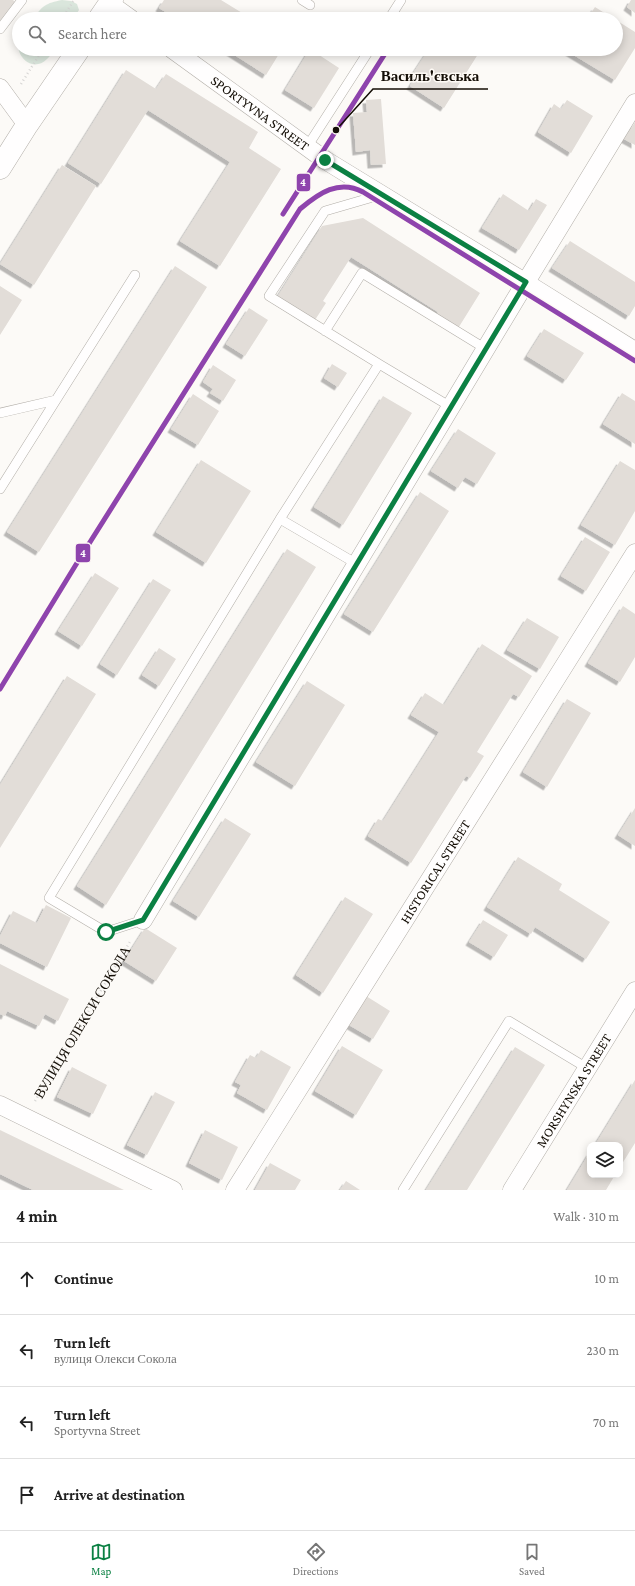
<!DOCTYPE html>
<meta charset="utf-8">
<style>
:root{--surface:#fff;--page:#f6f6f6;--text:#222;--muted:#767676;--line:#e0e0e0;--accent:#0b8043}
body{margin:0;font-family:"Crimson Pro",serif;background:var(--page);color:var(--text)}
.controls{position:absolute;right:12px;bottom:12px;display:grid;overflow:hidden;border-radius:8px;box-shadow:0 2px 10px #0003}
.controls button{width:36px;height:36px;display:grid;place-items:center;padding:0;border:0;border-bottom:1px solid var(--line);background:var(--surface);color:var(--text);font:20px sans-serif}
.stop{position:absolute;width:12px;height:12px;margin:-9px;border:3px solid #0b8043;border-radius:50%;background:#fff}
.stop.end{background:#0b8043;border-color:#fff;box-shadow:0 1px 4px #0008}
.list{margin:0;padding:0;list-style:none}
h2{display:flex;justify-content:space-between;align-items:center;height:52px;margin:0;padding:0 16px;font-size:17px}
h2 small{font-size:13px;font-weight:400;color:var(--muted)}
.list li{display:grid;grid-template-columns:26px 1fr auto;gap:12px;align-items:center;box-sizing:border-box;height:72px;padding:0 16px;border-top:1px solid var(--line)}
.list b{display:block;font-size:15px;white-space:nowrap}
.list p{margin:0;font-size:13px;white-space:nowrap;color:var(--muted)}
.list em{font-size:13px;font-style:normal;color:var(--muted)}
.icon{flex:none;width:22px;height:22px;fill:none;stroke:currentColor;stroke-width:2;stroke-linecap:round;stroke-linejoin:round}
.map{position:relative;flex:none;width:635px;height:1190px;overflow:hidden}
.search{position:absolute;background:var(--surface);box-shadow:0 2px 10px #0003;left:12px;right:12px;top:12px;height:44px;display:flex;align-items:center;gap:10px;box-sizing:border-box;padding:0 14px;border-radius:22px;color:var(--muted);font-size:15px}
.sheet{height:340px;background:var(--surface)}
nav{display:flex;justify-content:space-around;align-items:center;box-sizing:border-box;height:56px;border-top:1px solid var(--line);background:var(--surface);font-size:11px;color:var(--muted)}
nav a{display:grid;justify-items:center;gap:2px}
nav .on{color:var(--accent)}
.map>svg:first-child{display:block}
</style>
<div class="map">
<svg width="635" height="1190" viewBox="0 0 635 1190">
<defs>
<filter id="shadow"><feDropShadow dx="-3.5" dy="3.5" stdDeviation="0" flood-color="#0004"/></filter>
</defs>
<rect width="100%" height="100%" fill="#fcfaf7"/>
<path fill="#dae6dc" d="M62 0 71 1 77 4 79 10 73 19H33C42 6 46 3 62 0Z
M19 37V49H54C52 52 50 57 47 59 32 74 13 55 19 37Z"/>
<path fill="#e2ddd8" filter="url(#shadow)" d="M0 0H13L16 3 0 21Z
M164 0H221L252 19H177L159 8Z
M631 0H635V13L627 7Z
M595 7 614 19H587Z
M616 20 635 32V48L615 80 567 51 568 49H616Z
M225 49H282L266 75Z
M310 49 339 68 314 108 285 90Z
M429 49H476L480 51 444 108 410 86 415 78 412 75Z
M126 70 156 89 166 74 258 132 249 148 281 169 220 266 180 241 230 162 148 110 101 184 68 163Z
M381 99 386 164 371 165 370 150 356 152 353 113 367 112 366 100Z
M567 100 593 116 571 153 538 132 554 104 561 109Z
M635 122V145L624 139Z
M62 165 96 186 34 285 0 264Z
M503 194 529 211 536 199 547 205 519 250 482 228Z
M363 218 480 293 457 330 435 316 438 312 351 257 323 301 326 303 313 323 276 299 322 226Z
M570 241 635 282V306L629 316 552 268Z
M175 266 207 287 39 552 7 532Z
M0 286 22 300 0 335Z
M249 308 268 320 245 356 226 344Z
M544 329 584 353 566 380 527 356Z
M332 364 347 373 338 387 324 378Z
M213 365 236 380 223 401 210 393 213 389 203 382Z
M622 393 635 401V444L603 424Z
M193 394 219 411 198 445 171 429Z
M383 396 412 413 343 525 314 507Z
M458 429 496 453 477 484 465 477 458 488 431 471Z
M201 460 251 491 206 563 156 532Z
M620 461 635 470V511L615 545 581 525Z
M420 492 449 511 373 632 344 614Z
M585 537 610 552 586 591 561 576Z
M287 549 316 567 106 905 77 886Z
M95 573 119 588 82 646 58 631Z
M153 579 171 590 117 675 100 664Z
M623 606 635 614V657L620 682 588 663Z
M527 618 559 637 540 669 507 650Z
M482 644 532 676 519 697 513 694 477 752 484 756 470 778 466 776 411 863 368 836 378 819 383 821 439 732 411 715 425 693 444 705Z
M159 648 176 659 159 686 142 675Z
M67 676 96 694 0 848V785Z
M307 681 345 705 295 786 256 762Z
M567 699 591 713 547 787 523 772Z
M635 808V846L618 835Z
M225 818 251 834 199 917 173 901Z
M518 857 562 884 559 890 610 922 586 959 535 927 531 934 487 907Z
M345 897 373 914 323 993 296 975Z
M46 905 71 918 47 967 0 943V936L13 911 37 923Z
M483 920 508 935 494 957 469 942Z
M145 928 177 948 156 981 124 961Z
M0 964 69 999 58 1021 45 1014 39 1026 7 1011 5 1016 0 1014Z
M366 996 390 1011 373 1039 349 1025Z
M342 1046 383 1070 356 1115 315 1091Z
M515 1047 545 1065 467 1190H426Z
M261 1050 291 1067 267 1110 237 1093 241 1085 235 1082 250 1055 256 1058Z
M72 1067 107 1085 93 1114 57 1097Z
M635 1080V1143L620 1167V1145H595Z
M155 1092 175 1102 147 1155 127 1145Z
M0 1130 124 1190H33L0 1174Z
M205 1130 238 1147 222 1180 189 1163Z
M590 1152V1175H615L606 1190H567Z
M270 1163 301 1180 295 1190H255Z
M346 1181 360 1190H340Z"/>
<g fill="none" stroke-linecap="round" stroke-linejoin="round">
<defs>
<path id="service" d="M302 0 310 5
M389 19 401 0
M0 29 22 0
M307 147 370 49
M325 331 362 273 486 349
M379 364 269 296 325 211 380 195
M56 400 135 275
M0 413 56 400 0 489
M280 519 379 364 451 407
M143 920 106 932 49 898 280 519 357 564
M403 1190 509 1021 587 1068"/>
<g id="minor">
<path d="M110 4 131 19"/>
<path id="s2" d="M172 49 325 160 526 283 635 351"/>
<path d="M0 88 27 125"/>
<path d="M143 920 521 290 635 103"/>
<path d="M0 1105 173 1190"/>
<path id="s3" d="M235 1190 635 553"/>
<path id="s4" d="M512 1190 635 991"/>
</g>
<path id="secondary" d="M99 19 112 0
M0 168 27 125 79 49"/>
</defs>
<use href="#service" stroke="#b2aea8" stroke-width="10"/>
<use href="#minor" stroke="#b2aea8" stroke-width="19"/>
<use href="#secondary" stroke="#b2aea8" stroke-width="23"/>
<g stroke="#d6d5d4" stroke-width="2.5" stroke-dasharray="1 3" stroke-linecap="butt">
<path d="M62 19 74 0"/>
<path d="M21 84 43 49"/>
<path id="s1" d="M35 1101 131 940"/>
</g>
<use href="#service" stroke="#fffefe" stroke-width="9"/>
<use href="#minor" stroke="#fffefe" stroke-width="18"/>
<use href="#secondary" stroke="#fffefe" stroke-width="22"/>
<defs>
<path id="tram-1" d="M283 214 388 49
M0 689 80 558 300 209C319 193 339 179 363 192L635 361"/>
</defs>
<use href="#tram-1" stroke="#fefaf5" stroke-width="8"/>
<use href="#tram-1" stroke="#8e44ad" stroke-width="5"/>
</g>
<g fill="none" stroke-linecap="round" stroke-linejoin="round">
<path stroke="#0b8043" stroke-width="5" d="M106 932 143 920 526 282 325 160"/>
</g>
<g text-anchor="middle" stroke-width="3" stroke-linejoin="round" paint-order="stroke">
<g font-size="14" fill="#140e06" stroke="#fefaf5">
<text dy="5" stroke="none"><textPath href="#s2" startOffset="109">SPORTYVNA STREET</textPath></text>
<text dy="5" stroke="none"><textPath href="#s3" startOffset="376">HISTORICAL STREET</textPath></text>
<text dy="5" stroke="none"><textPath href="#s1" startOffset="92">ВУЛИЦЯ ОЛЕКСИ СОКОЛА</textPath></text>
<text dy="5" stroke="none"><textPath href="#s4" startOffset="117">MORSHYNSKA STREET</textPath></text>
</g>
</g>
<path fill="none" stroke="#140e06" stroke-width="1.5" d="M336 130L373 89H488"/>
<circle fill="#140e06" stroke="#fefaf5" stroke-width="1.5" cx="336" cy="130" r="4"/>
<g font-size="15" text-anchor="middle" font-weight="bold" fill="#140e06" stroke="#fefaf5" stroke-width="3" stroke-linejoin="round" paint-order="stroke">
<text x="430" y="81">Василь'євська</text>
</g>
<g stroke="#fefaf5" stroke-width="1.5">
<rect x="296" y="173" width="15" height="19" rx="4" fill="#8e44ad"/>
<rect x="75" y="543" width="16" height="20" rx="4" fill="#8e44ad"/>
</g>
<g font-size="11" text-anchor="middle" font-weight="bold" fill="#fff">
<text x="303" y="186">4</text>
<text x="83" y="557">4</text>
</g>
</svg>
<div class="controls">
<button><svg class="icon" aria-label="layers" viewBox="0 0 24 24"><path d="M12 4l9 5-9 5-9-5zM3 14l9 5 9-5"/></svg></button>
</div>
<div class="stop" style="left:106px;top:932px"></div>
<div class="stop end" style="left:325px;top:160px"></div>
<div class="search"><svg class="icon" aria-label="search" viewBox="0 0 24 24"><circle cx="10" cy="10" r="6"/><path d="M15 15l6 6"/></svg>Search here</div>
</div>
<section class="sheet">
<h2>4 min<small>Walk · 310 m</small></h2>
<ul class="list">
<li><svg class="icon" aria-label="ahead" viewBox="0 0 24 24"><path d="M12 20V5M6 11l6-6 6 6"/></svg><div><b>Continue</b></div><em>10 m</em></li>
<li><svg class="icon" aria-label="left" viewBox="0 0 24 24"><path d="M17 20v-9H6M10 6l-5 5 5 5"/></svg><div><b>Turn left</b><p>вулиця Олекси Сокола</p></div><em>230 m</em></li>
<li><svg class="icon" aria-label="left" viewBox="0 0 24 24"><path d="M17 20v-9H6M10 6l-5 5 5 5"/></svg><div><b>Turn left</b><p>Sportyvna Street</p></div><em>70 m</em></li>
<li><svg class="icon" aria-label="arrive" viewBox="0 0 24 24"><path d="M6 21V4h12l-3 4 3 4H6"/></svg><div><b>Arrive at destination</b></div></li>
</ul>
</section>
<nav>
<a class="on"><svg class="icon" aria-label="map" viewBox="0 0 24 24"><path d="M3 6l6-2 6 2 6-2v14l-6 2-6-2-6 2zM9 4v14M15 6v14"/></svg>Map</a>
<a><svg class="icon" aria-label="directions" viewBox="0 0 24 24"><path d="M12 3l9 9-9 9-9-9zM9 14v-3h6M13 9l2 2-2 2"/></svg>Directions</a>
<a><svg class="icon" aria-label="saved" viewBox="0 0 24 24"><path d="M7 4h10v16l-5-4-5 4z"/></svg>Saved</a>
</nav>
